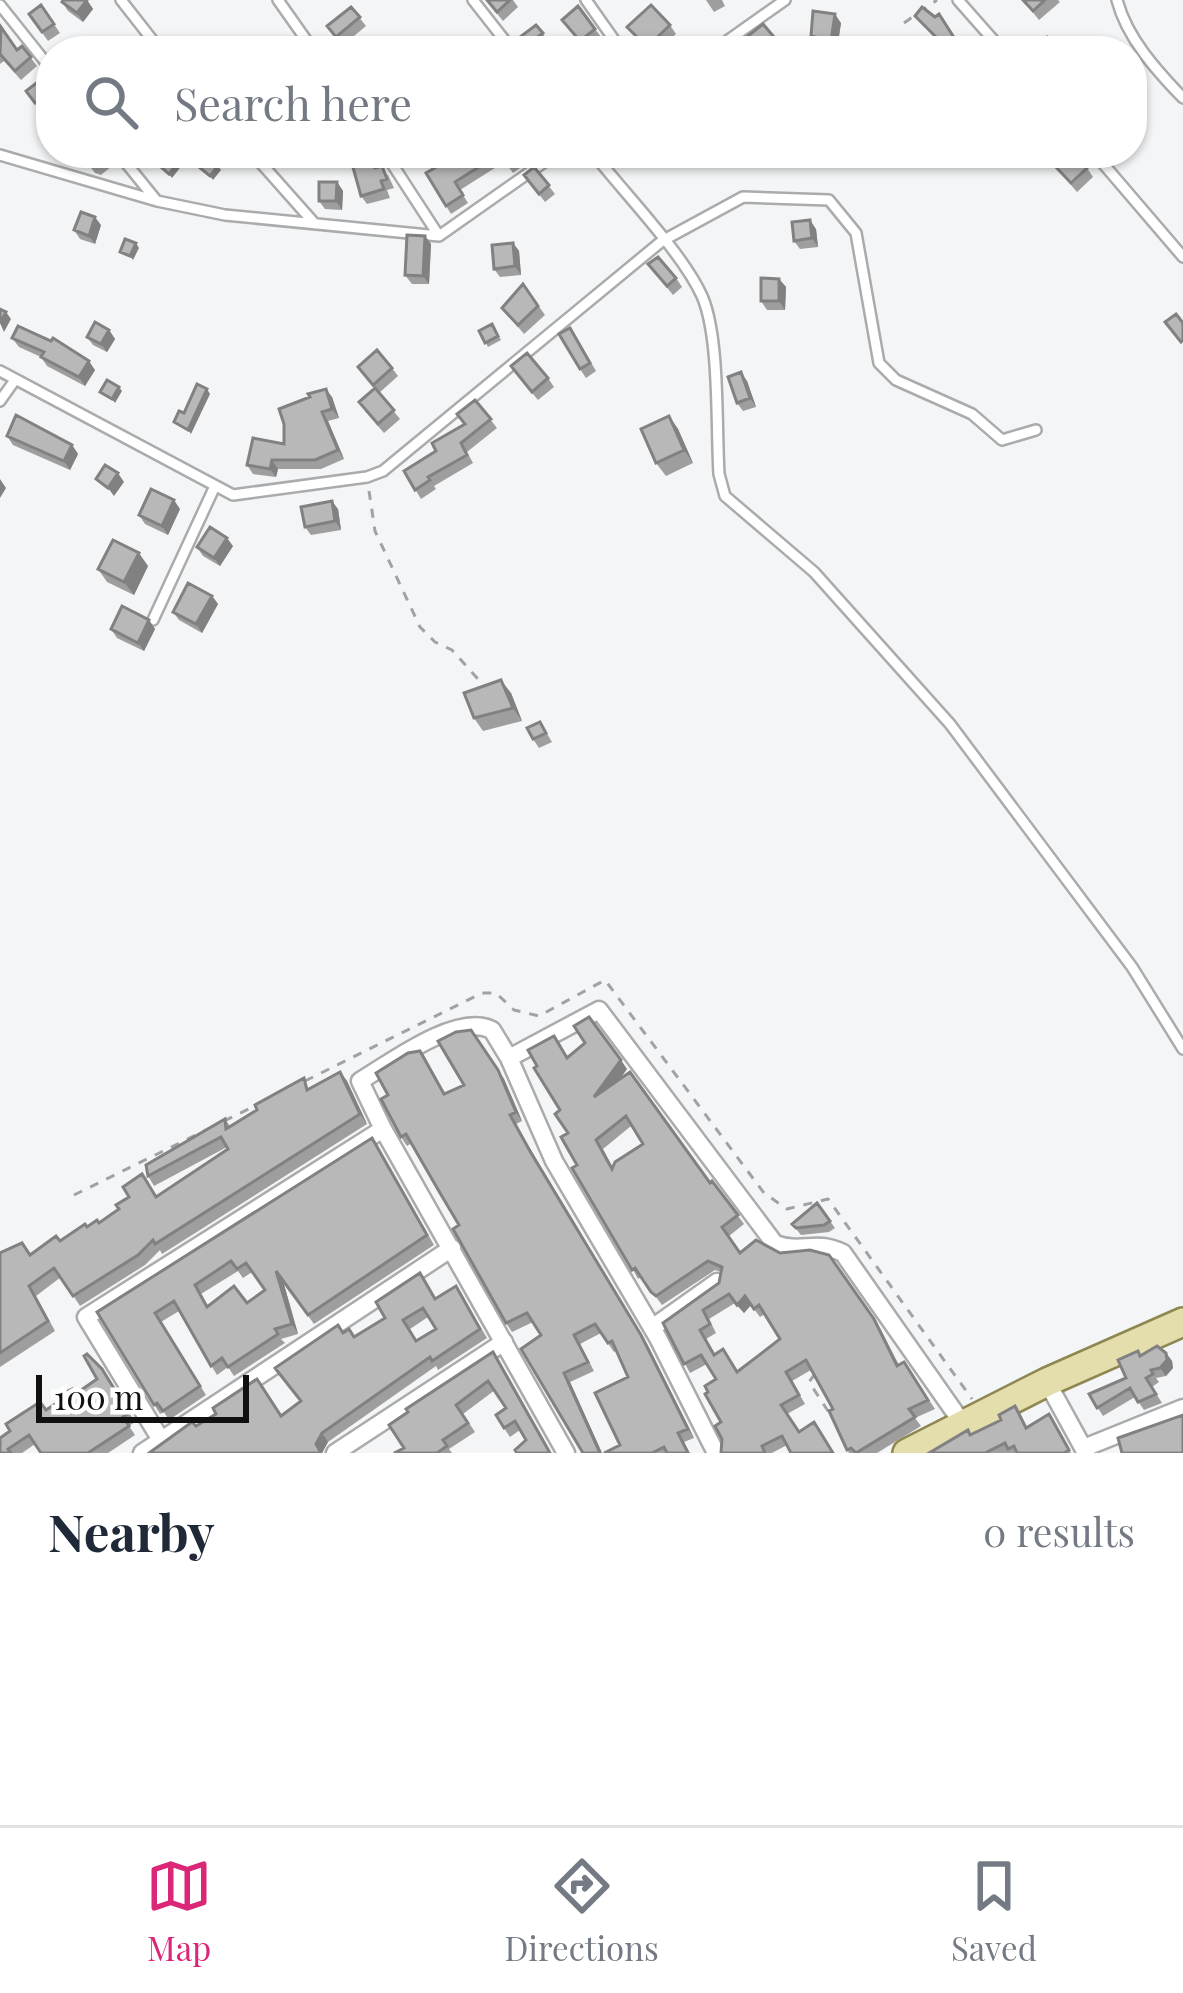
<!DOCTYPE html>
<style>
:root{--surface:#fff;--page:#f2f2f3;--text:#1f2937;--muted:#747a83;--line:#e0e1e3;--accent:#db2777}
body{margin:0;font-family:"Playfair Display",serif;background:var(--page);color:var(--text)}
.scale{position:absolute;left:36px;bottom:30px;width:213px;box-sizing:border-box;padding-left:12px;border:6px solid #101010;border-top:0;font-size:33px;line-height:42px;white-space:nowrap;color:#101010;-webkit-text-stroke:9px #fff;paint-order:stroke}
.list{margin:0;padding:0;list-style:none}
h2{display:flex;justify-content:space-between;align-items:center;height:156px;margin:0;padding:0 48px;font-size:51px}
h2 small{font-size:39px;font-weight:400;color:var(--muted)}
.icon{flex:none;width:66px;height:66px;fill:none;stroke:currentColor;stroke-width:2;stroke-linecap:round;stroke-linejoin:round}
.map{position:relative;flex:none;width:1183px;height:1453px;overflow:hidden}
.search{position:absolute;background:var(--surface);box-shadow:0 3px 9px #0004;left:36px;right:36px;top:36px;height:132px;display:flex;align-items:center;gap:30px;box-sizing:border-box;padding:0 42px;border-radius:48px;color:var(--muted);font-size:45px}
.sheet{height:372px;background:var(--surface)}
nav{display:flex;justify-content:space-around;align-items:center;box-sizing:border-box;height:168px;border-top:3px solid var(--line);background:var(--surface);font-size:33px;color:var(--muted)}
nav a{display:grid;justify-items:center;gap:6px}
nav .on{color:var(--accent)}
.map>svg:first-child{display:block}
</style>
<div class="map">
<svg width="1183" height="1453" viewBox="0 0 1183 1453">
<rect width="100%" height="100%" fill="#f4f5f6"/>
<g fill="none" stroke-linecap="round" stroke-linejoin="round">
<defs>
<path id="service" d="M121 0 161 51
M278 0 314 51
M473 0 513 51
M586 0 622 51
M958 0 1003 51
M1117 0C1127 38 1156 70 1183 98
M0 5 51 69
M713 51 785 0
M118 153 156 200
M252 153 315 224
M385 153 439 236
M593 153C624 193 682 252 702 296 720 337 716 426 719 474L725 496 814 572 950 724 1132 967 1183 1049
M1094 153 1183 257
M0 155 157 201 225 215 439 236 557 153
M0 371 233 495 367 477 383 471 662 241 743 197 829 200 856 233 879 363 896 380 972 414 1002 440 1036 430
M0 401 15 380
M153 620 215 486"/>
<path id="minor" d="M509 1058 599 1010 775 1244C803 1254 814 1239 843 1253L963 1424
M652 1328 717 1282
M1047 1382 1086 1453
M161 1440 86 1317 383 1129
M1084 1448 1183 1408
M142 1453 452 1248
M335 1453 504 1342
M566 1453 383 1129 360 1081C390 1063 458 1012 492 1030L509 1058 554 1161 658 1338 716 1453"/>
<path id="primary" d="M907 1453 1047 1382 1183 1322"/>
</defs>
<use href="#service" stroke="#aaabac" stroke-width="14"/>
<use href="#minor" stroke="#aaabac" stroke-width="21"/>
<use href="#primary" stroke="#8e8752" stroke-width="32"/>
<path stroke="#a1a2a3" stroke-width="3" stroke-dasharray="9 9" stroke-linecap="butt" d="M904 23 937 0
M369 491 375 531 420 627 435 642 452 650 485 687
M305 1081 482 993H496L514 1010 539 1016 605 980 764 1193 787 1209 828 1199 972 1399
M224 1121 259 1104
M74 1195 210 1128
M815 1374 809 1382 830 1414"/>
<use href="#service" stroke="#fff" stroke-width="9"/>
<use href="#minor" stroke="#fff" stroke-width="16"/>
<use href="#primary" stroke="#e4ddac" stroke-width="27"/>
</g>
<path fill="#9f9e9e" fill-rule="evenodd" d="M87 0 93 9 83 22 68 11 62 2Z
M486 0H513L518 7 503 21Z
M706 0H722L725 6 714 12Z
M1023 0H1058L1060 2 1039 20Z
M41 5 60 33 48 41 29 14Z
M578 6 601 37 587 50 562 20Z
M351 7 366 26 342 46 327 26Z
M939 14 959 44 950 51H947L915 16 935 17Z
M841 23 837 49 817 44 811 36Z
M536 25 546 38 530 50 520 37Z
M670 25 676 34 658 51H648L627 27Z
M0 28 17 50 22 46 37 66 21 80 4 61 0 64Z
M39 81 51 97V104L41 112 26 91Z
M349 153H369L376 168 388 175 394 188 387 190 390 198 367 204 361 196Z
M491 153 498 166 460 190 468 203 451 214 426 173Z
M506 153H525L530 161 513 173 501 157Z
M750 153H777L778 155 761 168Z
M82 156 106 157 112 166 101 175 95 173Z
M1053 164 1087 168 1093 177 1077 192Z
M534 167 555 194 545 202 524 175Z
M337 182 343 191 342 210 325 209 319 201Z
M101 225 95 244 80 239 74 230Z
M816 229 818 247 800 249 794 241Z
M425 236 431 244 429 284H412L405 275Z
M513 243 519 251 521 275 500 277 494 269Z
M648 264 676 278 682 287 673 295Z
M779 279 786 287 785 310H767L761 301Z
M523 284 545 315 524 334 502 308Z
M492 324 501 340 488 347 479 331Z
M109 330 115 339 107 352 93 345 87 337Z
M576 337 596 371 586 378 580 369Z
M12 338 95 370 85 386 47 366 41 357 19 347Z
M358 367 392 368 398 376 379 393 400 419 384 433 365 411 375 389Z
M517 375 548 378 554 387 538 400Z
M747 381 756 407 743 411 737 403Z
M332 397 339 418 328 421 344 459 321 469H278L276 477 253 474 247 465 284 444Z
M475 400 497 428 467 452 473 463 434 486 436 489 421 499 404 471 436 451 464 424Z
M669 416 678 429 693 463 666 476 656 463Z
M7 436 72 445 78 454 70 470 13 445Z
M180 509 168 535 145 524 139 515Z
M338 509 341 530 311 535 305 527Z
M233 546 220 566 203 556 197 547Z
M148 566 134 595 107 582 98 569Z
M212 596 218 604 202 633 179 620 173 612Z
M149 620 155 629 144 651 117 638 111 629Z
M511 693 522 721 483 731 474 718Z
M540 722 552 742 539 748 533 739Z
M471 1030 504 1079 522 1121 516 1124 537 1161 647 1344 694 1438 684 1442 690 1453H604L620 1445 628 1377 616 1351 614 1352 601 1333 580 1344 594 1371 570 1382 602 1453 533 1322 512 1332 506 1323 459 1225 412 1143 407 1146 401 1137 388 1095 420 1051 445 1094 464 1085Z
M568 1057 627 1069 620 1079 710 1183 712 1181 744 1224 729 1236 740 1253 880 1328 899 1365 904 1362 935 1409 915 1418 921 1426 877 1453H849L829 1411 833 1409 811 1370 792 1381 805 1404 787 1414 799 1432 787 1445 772 1453H721V1422L708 1392 716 1379 707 1364 690 1373 663 1323 719 1283 721 1272 715 1270 662 1305 641 1277 638 1279 577 1165 560 1110ZM631 1126 643 1144 613 1168 603 1149ZM735 1303 744 1313 751 1305 760 1317 765 1314 780 1339 738 1372 715 1354 706 1339 716 1333 709 1319Z
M340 1072 347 1081 367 1124 162 1254 160 1250 145 1265 80 1306 61 1277 36 1296 55 1331 0 1367V1253L30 1255 157 1197 228 1149 227 1147 154 1186 148 1176 225 1119 230 1126 311 1088Z
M378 1147 434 1245 314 1324 283 1281 298 1334 281 1339 285 1343 234 1376 228 1367 217 1375 179 1311 161 1322 206 1395 169 1420 164 1412 160 1414 97 1312ZM238 1271 243 1278 252 1272 265 1290 247 1303 208 1306 201 1294Z
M817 1203 835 1228 829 1232 801 1235 792 1224Z
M456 1286 487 1338 438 1370 436 1366 328 1442 322 1453 196 1426 281 1415 301 1402 343 1333 354 1337 436 1298ZM428 1317 436 1329 417 1341 410 1329Z
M1138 1351 1141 1356 1166 1353 1172 1361 1173 1368 1166 1376 1156 1378 1159 1382 1152 1387 1162 1403 1144 1410 1135 1397 1103 1416 1089 1394 1126 1378Z
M493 1352 499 1360 526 1440 520 1430 510 1437 504 1428 506 1408 495 1390 463 1414 475 1432 449 1449 452 1453H394L404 1448Z
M108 1378 135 1422 129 1426 135 1435 108 1453H41L35 1444 22 1453H0L46 1410 63 1399Z
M1015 1406 1027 1427 1049 1414 1071 1453H929L1001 1420Z"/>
<path fill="#828181" d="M87 0 93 9 83 22 77 13Z
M835 14 841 23 837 49 831 41Z
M180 160 183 164 172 178 169 174Z
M218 166 221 170 213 180 210 176Z
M337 182 343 191 342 210 336 201Z
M95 217 101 225 95 244 89 236Z
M810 220 816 229 818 247 812 238Z
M425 236 431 244 429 284 423 276Z
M136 243 139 248 133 260 130 256Z
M513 243 519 251 521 275 515 266Z
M779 279 786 287 785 310 779 301Z
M6 312 11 319 4 332 0 323Z
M109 330 115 339 107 352 101 344Z
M89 361 95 370 85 386 79 377Z
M741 372 747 381 756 407 750 398Z
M119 387 122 391 115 403 112 399Z
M207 389 210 394 191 434 188 430Z
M326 389 332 397 339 418 332 409Z
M322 412 328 421 344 459 338 450Z
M669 416 678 429 693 463 684 450Z
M72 445 78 454 70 470 64 461Z
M272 460 278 469 276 477 270 469Z
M118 473 124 482 114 496 108 488Z
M0 479 6 488 0 498Z
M174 500 180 509 168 535 162 526Z
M332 501 338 509 341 530 335 521Z
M227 538 233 546 220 566 214 558Z
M139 553 148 566 134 595 124 582Z
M212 596 218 604 202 633 196 624Z
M149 620 155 629 144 651 138 643Z
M501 680 511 693 522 721 513 708Z
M621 1060 627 1069 600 1106 594 1097Z
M498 1070 504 1079 522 1121 516 1112Z
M340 1072 347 1081 367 1124 360 1114Z
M510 1115 647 1344 694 1438 688 1429Z
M276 1271 283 1281 298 1334 292 1324Z
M745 1296 751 1305 744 1313 737 1305Z
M1166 1353 1172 1361 1173 1368 1166 1376 1160 1368Z
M564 1373 570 1382 602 1453H600Z
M322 1433 328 1442 322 1453H320L316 1444Z"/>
<path fill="#b9b8b8" stroke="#828181" stroke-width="3" fill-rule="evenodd" d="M63 0H87L77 13 62 2Z
M487 0H510L497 12Z
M1023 0H1045L1033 11Z
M41 5 54 24 42 32 29 14Z
M651 5 670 25 647 47 627 27Z
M578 6 595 29 580 41 562 20Z
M351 7 360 17 336 37 327 26Z
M922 7 935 17 939 14 953 36 943 44 915 16Z
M813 11 835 14 831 41 811 36Z
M763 24 785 50 783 51H752L743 40Z
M536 25 543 33 526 46 520 37Z
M1 27 17 50 22 46 31 57 15 71 0 54Z
M1047 37 1056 46 1051 51H1042L1037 46Z
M203 41 212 51H196L194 50Z
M289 44 293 51H275Z
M39 81 48 93 35 103 26 91Z
M85 153H103L106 157 95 166 89 165 82 156Z
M159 153H177L174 156 180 160 169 174 160 166 165 160Z
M349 153H367L375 168 382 166 387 179 381 181 384 189 361 196Z
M460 153H490L493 158 455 182 463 195 446 206 426 173Z
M506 153H523L506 165 501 157Z
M1064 153H1073L1087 168 1071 183 1053 164Z
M207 157 218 166 210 176 199 167Z
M534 167 549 185 539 194 524 175Z
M319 182H337L336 201H319Z
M81 212 95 217 89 236 74 230Z
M810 220 812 238 794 241 792 222Z
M407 235 425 236 423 276 405 275Z
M125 239 136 243 130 256 120 252Z
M513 243 515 266 494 269 492 245Z
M658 257 676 278 667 286 648 264Z
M761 278 779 279V301H761Z
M523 284 538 306 518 325 502 308Z
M0 309 6 312 0 323Z
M1176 314 1183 323V340L1181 342 1165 322Z
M95 322 109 330 101 344 87 337Z
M492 324 498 336 485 343 479 331Z
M18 326 51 341 53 338 89 361 79 377 41 357 44 352 12 338Z
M570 328 590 363 580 369 559 334Z
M377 350 392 368 373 385 358 367Z
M527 353 548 378 532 392 511 366Z
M741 372 750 398 737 403 728 377Z
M107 380 119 387 112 399 100 392Z
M197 384 207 389 188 430 174 422 179 411 184 413Z
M375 388 394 410 378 424 359 402Z
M326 389 332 409 322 412 338 450 315 460H272L270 469 247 465 253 438 284 444V424L279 409 310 397 308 394Z
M475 400 491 419 461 443 467 455 428 477 430 480 415 490 404 471 436 451 432 443 465 424 457 414Z
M16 415 72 445 64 461 7 436Z
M669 416 684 450 656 463 641 429Z
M105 465 118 473 108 488 96 479Z
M151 489 174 500 162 526 139 515Z
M332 501 335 521 305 527 301 507Z
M210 527 227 538 214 558 197 547Z
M113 540 139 553 124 582 98 569Z
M188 583 212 596 196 624 173 612Z
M122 606 149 620 138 643 111 629Z
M501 680 513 708 474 718 464 693Z
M540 722 546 733 533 739 527 728Z
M589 1017 621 1060 594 1097 630 1072 710 1183 712 1181 738 1215 722 1227 740 1253 756 1240 780 1253 810 1250 829 1255 874 1319 897 1366 904 1362 928 1400 909 1409 915 1417 856 1453 851 1448 847 1450 829 1411 833 1409 806 1360 786 1372 799 1395 781 1405 799 1432 814 1422 833 1453H791L782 1436 762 1446 765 1453H721L722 1439 715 1426 721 1422 705 1394 708 1392 705 1386 716 1379 701 1355 684 1364 663 1323 719 1283 722 1267 708 1261 656 1296 651 1292 635 1268 632 1270 572 1168 577 1165 561 1137 568 1133 555 1114 560 1110 534 1068 537 1066 528 1050 554 1036 567 1058 585 1043 574 1026ZM626 1116 643 1144 615 1162 612 1169 596 1140ZM729 1294 737 1305 745 1296 754 1309 759 1305 780 1339 737 1372 723 1349 714 1355 700 1330 710 1324 703 1310Z
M471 1030 498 1070 516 1112 510 1115 531 1153 641 1335 688 1429 678 1433 688 1453H667L664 1447 652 1453H604L620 1445 595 1393 628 1377 612 1341 608 1343 595 1324 574 1335 588 1362 564 1373 600 1453H583L521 1349 541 1335 527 1313 506 1323 453 1229 459 1225 440 1193 406 1134 401 1137 381 1099 388 1095 376 1073 408 1053 420 1051 444 1094 464 1085 438 1041 456 1032Z
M340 1072 360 1114 155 1244 153 1240 138 1255 73 1296 54 1268 29 1286 48 1321 0 1353V1253L22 1243 30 1255 56 1236 60 1241 85 1224 87 1227 97 1220 99 1223 119 1209 116 1205 129 1197 123 1187 142 1174 156 1197 228 1149 221 1137 148 1176 146 1165 225 1119 226 1129 257 1110 255 1105 304 1078 307 1090Z
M372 1138 427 1235 308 1315 276 1271 292 1324 275 1329 278 1334 228 1367 222 1358 211 1366 174 1301 155 1313 200 1386 163 1411 157 1403 154 1405 97 1312ZM231 1261 237 1269 246 1263 265 1290 247 1303 234 1286 207 1307 195 1285Z
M817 1203 830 1221 824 1225 796 1228 792 1224Z
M420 1273 435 1299 456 1286 480 1329 432 1361 430 1357 322 1433 316 1444 321 1453H149L192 1422 196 1426 216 1414 213 1408 257 1379 281 1416 301 1401 275 1368 338 1325 343 1333 349 1329 354 1337 385 1318 376 1302ZM423 1308 436 1329 416 1341 403 1320Z
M1157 1346 1166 1353 1167 1360 1160 1368 1151 1370 1153 1374 1146 1378 1156 1394 1138 1402 1130 1388 1097 1408 1089 1394 1126 1378 1118 1360 1138 1351 1140 1356Z
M493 1352 550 1453H517L515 1450 526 1440 515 1421 504 1428 496 1415 506 1408 488 1381 456 1405 468 1423 443 1440 447 1446 437 1453H394L404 1448 389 1425 408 1412 406 1409Z
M87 1354 102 1369 129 1413 123 1417 129 1426 88 1453H41L29 1435 8 1449 11 1453H0V1438L10 1431 6 1424 40 1402 46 1410 63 1399 61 1394 72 1389 74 1395 97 1379 84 1356Z
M1015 1406 1026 1428 1049 1414 1069 1450 1064 1453H1017L1014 1446 1008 1449 1005 1443 985 1453H929L968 1430 970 1435 1001 1420 999 1415Z
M1183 1415V1453H1122L1118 1438Z"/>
</svg>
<div class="scale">100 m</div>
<div class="search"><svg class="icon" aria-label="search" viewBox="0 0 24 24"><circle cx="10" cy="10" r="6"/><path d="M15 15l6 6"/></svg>Search here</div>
</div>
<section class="sheet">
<h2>Nearby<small>0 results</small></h2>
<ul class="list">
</ul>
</section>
<nav>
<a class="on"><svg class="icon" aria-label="map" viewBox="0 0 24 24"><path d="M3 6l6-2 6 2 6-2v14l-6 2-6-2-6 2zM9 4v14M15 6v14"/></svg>Map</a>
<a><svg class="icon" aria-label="directions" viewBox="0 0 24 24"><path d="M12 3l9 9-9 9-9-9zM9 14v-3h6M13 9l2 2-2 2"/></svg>Directions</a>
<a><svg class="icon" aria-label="saved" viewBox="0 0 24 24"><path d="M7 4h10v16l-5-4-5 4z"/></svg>Saved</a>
</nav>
